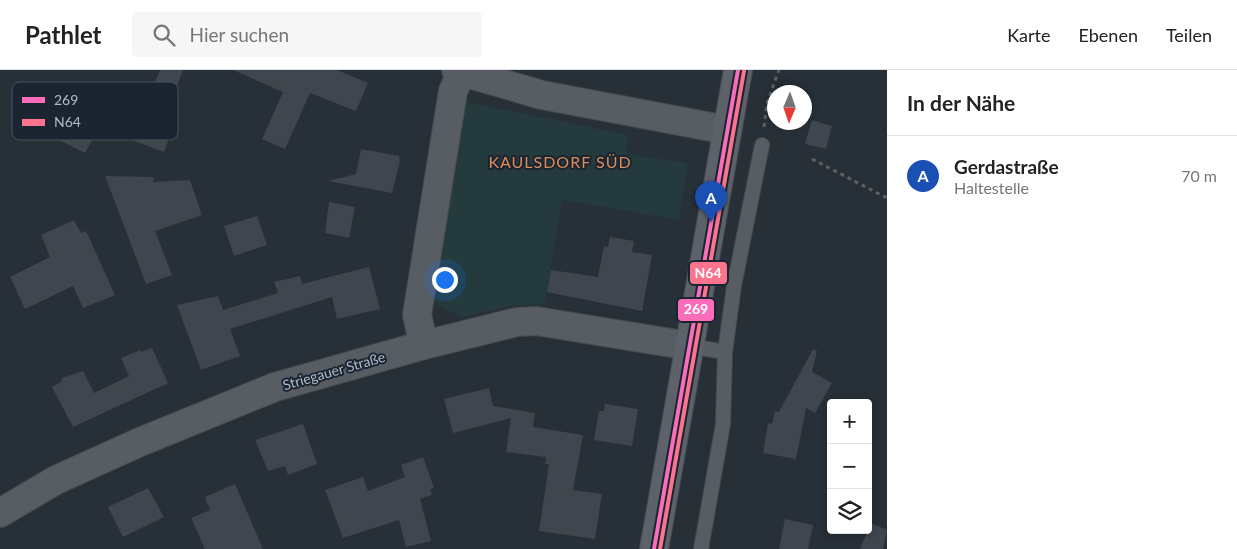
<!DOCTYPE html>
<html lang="de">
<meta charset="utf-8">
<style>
:root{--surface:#fff;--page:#f6f6f6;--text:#222;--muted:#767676;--line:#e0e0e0;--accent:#818a96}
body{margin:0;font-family:Lato,sans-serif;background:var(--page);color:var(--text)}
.controls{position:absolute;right:15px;bottom:15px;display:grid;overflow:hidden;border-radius:5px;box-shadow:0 2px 8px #0003}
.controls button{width:45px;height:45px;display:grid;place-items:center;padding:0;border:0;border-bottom:1px solid var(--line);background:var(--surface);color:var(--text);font:25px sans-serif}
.compass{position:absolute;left:767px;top:15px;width:45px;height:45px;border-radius:50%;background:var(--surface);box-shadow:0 2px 8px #0003;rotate:182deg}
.you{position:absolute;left:444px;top:209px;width:18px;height:18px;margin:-12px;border:4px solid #fff;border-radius:50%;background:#1a73e8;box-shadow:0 0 0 8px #1a73e833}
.badge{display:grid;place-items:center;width:32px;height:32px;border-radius:50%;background:var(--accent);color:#fff;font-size:16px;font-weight:700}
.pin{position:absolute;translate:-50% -41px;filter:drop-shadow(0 1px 2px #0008)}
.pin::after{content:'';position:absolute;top:26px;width:18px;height:15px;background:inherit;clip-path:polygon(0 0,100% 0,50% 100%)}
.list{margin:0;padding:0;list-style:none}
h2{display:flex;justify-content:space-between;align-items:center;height:65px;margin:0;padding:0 20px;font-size:21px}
h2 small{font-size:16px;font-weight:400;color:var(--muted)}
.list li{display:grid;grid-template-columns:32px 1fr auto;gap:15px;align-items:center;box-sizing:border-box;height:80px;padding:0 20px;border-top:1px solid var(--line)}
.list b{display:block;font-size:19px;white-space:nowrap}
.list p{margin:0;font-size:16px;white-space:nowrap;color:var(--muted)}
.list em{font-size:16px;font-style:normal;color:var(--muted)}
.icon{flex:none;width:28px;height:28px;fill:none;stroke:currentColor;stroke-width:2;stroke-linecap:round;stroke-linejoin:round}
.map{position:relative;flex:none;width:887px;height:479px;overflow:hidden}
header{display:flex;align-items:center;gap:30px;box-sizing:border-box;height:70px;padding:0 25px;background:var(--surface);border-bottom:1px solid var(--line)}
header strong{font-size:24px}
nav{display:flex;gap:28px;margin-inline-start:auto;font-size:18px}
.search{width:350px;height:45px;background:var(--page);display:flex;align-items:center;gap:12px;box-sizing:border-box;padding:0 18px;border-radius:5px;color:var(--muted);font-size:19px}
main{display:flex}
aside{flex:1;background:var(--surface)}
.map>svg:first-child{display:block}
</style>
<header>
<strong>Pathlet</strong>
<div class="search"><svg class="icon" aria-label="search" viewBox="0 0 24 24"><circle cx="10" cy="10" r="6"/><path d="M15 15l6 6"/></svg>Hier suchen</div>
<nav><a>Karte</a><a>Ebenen</a><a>Teilen</a></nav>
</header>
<main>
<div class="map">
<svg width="887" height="479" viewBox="0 0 887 479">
<rect width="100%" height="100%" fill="#272f37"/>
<path fill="#243a3d" d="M461 31 628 65 626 84 688 93 679 150 562 130 545 234 510 236 462 247 432 232Z"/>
<path fill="#3f464d" d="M160 0H183L166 46 176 50 164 82 132 70Z
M233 0H337L368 13 356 41 310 23 285 79 262 69 283 22Z
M73 42 114 62 92 70 85 83 59 70Z
M812 50 832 56 826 79 805 74Z
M361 79 399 86 400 91 392 123 328 111 356 104Z
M105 106 154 107 153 112 190 110 202 145 155 161 172 205 146 214Z
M329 132 355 137 349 168 325 163Z
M257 146 267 175 234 186 224 156Z
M74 150 81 163 86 161 115 225 83 238 73 216 25 239 10 207 50 187 41 165Z
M610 167 634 171 632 182 652 185 642 241 547 222 551 200 598 207 604 176 608 177Z
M369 197 380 239 337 249 332 227 230 259 240 286 201 300 177 235 218 226 223 240 278 223 274 212 300 206 302 214Z
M152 278 168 313 73 357 52 317 61 312 62 308 83 301 94 323 129 306 121 288 140 280 141 282Z
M813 279 817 281 812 302 832 313 815 343 806 338 796 389 763 383 768 353 772 354 775 341 779 342Z
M489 318 493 336 535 343 533 357 583 365 573 420 602 424 595 469 539 461 549 394H545L546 387 506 382 511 348 453 363 444 329Z
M605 334 638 339 632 376 594 370 599 341H604Z
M303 354 317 394 288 405 285 396 268 401 255 370Z
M423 387 434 418 430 419 432 425 420 429 431 471 406 477 399 450 343 468 325 420 363 407 368 421 405 407 401 395Z
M235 414 263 479H205L191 448 210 440 205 427Z
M148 418 164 447 123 467 108 437Z
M785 449 813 455 808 479H779Z
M869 452 887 460 883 479H860L868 460Z"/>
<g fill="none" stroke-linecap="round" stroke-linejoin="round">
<defs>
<path id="lane" d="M690 276 725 282 734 216 762 75
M701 479 723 354 725 282"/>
<path id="street" d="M456 0 542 25 727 60
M424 275 417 245 453 21 462 2
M0 443 56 410 140 372 275 317 424 275 517 252 536 251 690 276"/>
<path id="secondary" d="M654 479 738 0"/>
</defs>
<use href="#lane" stroke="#464b51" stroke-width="16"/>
<use href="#street" stroke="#464b51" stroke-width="30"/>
<use href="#secondary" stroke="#464b51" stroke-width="30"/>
<path stroke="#5a6167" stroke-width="3" stroke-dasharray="4 4" stroke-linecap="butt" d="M764 57 767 33 779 0
M812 89 887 128"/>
<use href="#lane" stroke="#585d64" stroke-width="14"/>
<use href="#street" stroke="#585d64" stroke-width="28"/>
<use href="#secondary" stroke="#5c616a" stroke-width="28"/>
<defs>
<path id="bus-1" d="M654 479 738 0"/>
<path id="bus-2" d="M660 479 744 1"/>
</defs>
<use href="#bus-1" stroke="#1b2532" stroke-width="8"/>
<use href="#bus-2" stroke="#1b2532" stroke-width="8"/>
<use href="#bus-1" stroke="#fb6dba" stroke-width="4"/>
<use href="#bus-2" stroke="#fc738d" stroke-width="4"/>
</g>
<g text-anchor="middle" stroke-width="4" stroke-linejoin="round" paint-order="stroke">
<g font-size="14" fill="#b1bbc9" stroke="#1b2532">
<text transform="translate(334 301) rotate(-16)" y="5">Striegauer Straße</text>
</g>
<g font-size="16" letter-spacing="1" fill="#db8c5a" stroke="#1b2532">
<text x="560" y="98">KAULSDORF SÜD</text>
</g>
</g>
<rect x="12" y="12" width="166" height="58" rx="8" fill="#1b2532" stroke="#48525f" stroke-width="1"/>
<rect x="22" y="27" width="23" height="6" fill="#fb6dba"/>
<rect x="22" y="49" width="23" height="7" fill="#fc738d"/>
<g font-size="14" fill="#b1bbc9">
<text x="54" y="35">269</text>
<text x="54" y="57">N64</text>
</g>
<g stroke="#1b2532" stroke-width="2">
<rect x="689" y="191" width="39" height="24" rx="5" fill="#fc738d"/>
<rect x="677" y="228" width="38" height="24" rx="5" fill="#fb6dba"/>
</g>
<g font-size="14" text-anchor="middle" font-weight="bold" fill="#fff">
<text x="708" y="208">N64</text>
<text x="696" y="244">269</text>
</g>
</svg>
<div class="controls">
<button>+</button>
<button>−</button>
<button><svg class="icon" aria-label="layers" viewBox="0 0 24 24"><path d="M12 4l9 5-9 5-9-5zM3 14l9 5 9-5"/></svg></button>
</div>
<svg class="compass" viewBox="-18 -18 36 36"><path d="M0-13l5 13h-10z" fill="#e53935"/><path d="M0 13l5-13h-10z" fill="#767676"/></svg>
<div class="you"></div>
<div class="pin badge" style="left:711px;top:152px;background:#1a4fb4">A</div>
</div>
<aside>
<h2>In der Nähe<small></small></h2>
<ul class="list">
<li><span class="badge" style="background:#1a4fb4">A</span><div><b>Gerdastraße</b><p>Haltestelle</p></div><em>70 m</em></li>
</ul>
</aside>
</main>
